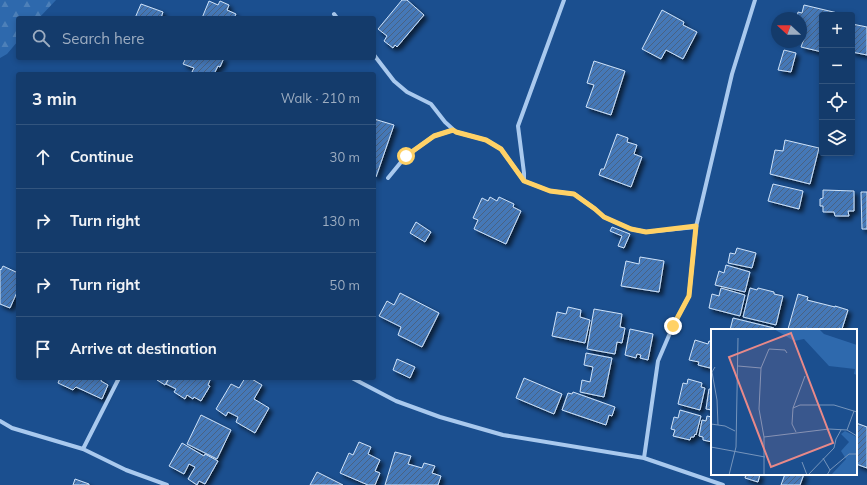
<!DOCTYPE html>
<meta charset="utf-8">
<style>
:root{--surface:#143b6b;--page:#1d4271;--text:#f1f3f6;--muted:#9dadc1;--line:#33557e}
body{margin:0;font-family:Mulish,sans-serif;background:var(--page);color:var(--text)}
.controls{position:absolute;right:12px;top:12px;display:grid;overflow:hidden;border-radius:4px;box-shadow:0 2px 6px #0003}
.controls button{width:36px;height:36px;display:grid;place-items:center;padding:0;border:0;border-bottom:1px solid var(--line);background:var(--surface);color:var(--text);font:20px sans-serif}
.compass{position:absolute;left:771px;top:12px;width:36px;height:36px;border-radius:50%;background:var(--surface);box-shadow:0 2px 6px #0003;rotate:291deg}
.stop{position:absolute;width:12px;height:12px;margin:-9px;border:3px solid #ffd166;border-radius:50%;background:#fff}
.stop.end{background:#ffd166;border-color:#fff;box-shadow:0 1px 4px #0008}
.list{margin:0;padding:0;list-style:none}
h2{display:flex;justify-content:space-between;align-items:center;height:52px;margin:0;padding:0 16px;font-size:17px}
h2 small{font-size:13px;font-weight:400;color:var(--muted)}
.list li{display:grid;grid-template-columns:26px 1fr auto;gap:12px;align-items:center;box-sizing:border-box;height:64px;padding:0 16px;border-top:1px solid var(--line)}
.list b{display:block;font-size:15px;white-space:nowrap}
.list em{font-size:13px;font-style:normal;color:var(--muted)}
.icon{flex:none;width:22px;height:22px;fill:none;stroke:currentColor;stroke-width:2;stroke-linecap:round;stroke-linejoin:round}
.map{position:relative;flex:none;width:867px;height:485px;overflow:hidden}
.search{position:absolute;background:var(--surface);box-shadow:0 2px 6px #0003;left:16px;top:16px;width:360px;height:44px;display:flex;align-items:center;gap:10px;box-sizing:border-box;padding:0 14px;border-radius:4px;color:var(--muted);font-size:15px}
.panel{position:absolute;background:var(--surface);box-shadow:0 2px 6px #0003;left:16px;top:72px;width:360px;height:308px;border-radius:4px}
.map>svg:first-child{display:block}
</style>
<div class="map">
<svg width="867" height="485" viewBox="0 0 867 485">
<defs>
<pattern id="forest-firs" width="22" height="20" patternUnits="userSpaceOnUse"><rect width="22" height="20" fill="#2e69ad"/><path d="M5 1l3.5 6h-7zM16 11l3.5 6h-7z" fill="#4d80b9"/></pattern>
<pattern id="building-hatch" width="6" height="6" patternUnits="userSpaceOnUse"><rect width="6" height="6" fill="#4478b7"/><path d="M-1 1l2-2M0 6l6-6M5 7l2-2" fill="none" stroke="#486282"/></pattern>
<filter id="shadow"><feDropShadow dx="3.5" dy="3.5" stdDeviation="2" flood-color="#0009"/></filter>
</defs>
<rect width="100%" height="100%" fill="#1b4f8f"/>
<path fill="url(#forest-firs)" d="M0 0H56L39 18H18V41L7 54 0 58Z"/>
<path fill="url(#building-hatch)" stroke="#cfe3fa" filter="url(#shadow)" d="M402 0H407L424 15 397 47 395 45 393 48 384 41 387 36 378 29Z
M209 1 218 5 220 1 229 5 227 10 236 14 234 18H202Z
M141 4 163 12 161 18H135Z
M804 5 846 15H822V52L801 47 804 39 801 38V18H797L798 12 802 13Z
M662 10 684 22 683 25 697 32 683 59 666 50 661 59 642 49Z
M852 24 867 27V55L852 52Z
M784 50 796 53 791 72 778 70Z
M186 58H224L220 67 218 66 214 74H196L192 72 194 68 183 64Z
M594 61 625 71 611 115 586 107 594 85 587 83Z
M374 119 394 125 376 177 374 176Z
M617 134 628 138 627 142 637 145 634 154 642 157 631 187 599 175 601 169H604Z
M785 140 819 148 810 184 770 174 775 150 783 151Z
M773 184 803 191 799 209 768 201Z
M823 190 854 191V211H848L849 216H835L834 212H823V206H820V199L823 198Z
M861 192H867V229H862Z
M490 197 497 201 499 197 514 204 513 207 521 211 506 244 474 229 478 220 473 218 482 198 488 201Z
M416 222 431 232 425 242 410 233Z
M612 227 630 234 624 248 618 246 622 236 610 231Z
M737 248 756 253 752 268 728 263 730 253 735 254Z
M640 257 664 261 659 292 621 286 626 261 639 264Z
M726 265 750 272 745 292 715 285 719 271 724 273Z
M3 266 18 273V290L10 308 0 304V269L1 270Z
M721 288 745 295 740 316 709 308 712 294 719 296Z
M750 288 757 290 758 288 774 292V294L783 296 776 325 743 317Z
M400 293 439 313 422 347 398 335 401 327 379 316 387 301 394 305Z
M798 294 808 297 807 300 835 307V306L848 310 842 329 839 328 838 330H813L806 328 805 330H793L788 329Z
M568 307 581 310 580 317 590 320 585 343 552 336 557 312 566 314Z
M594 309 622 314 620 327 625 328 622 343 617 342 615 354 587 349Z
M733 318 774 328V330H730Z
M630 329 653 334 648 360 640 358 641 355 637 354 636 358 625 355Z
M695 340 708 344 709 341 712 342V359L710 368 698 365 699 362 689 360Z
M586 353 612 358 604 397 580 392 582 380 590 382 593 367 584 365Z
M397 359 415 367 410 378 393 370Z
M60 378H102L101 381 108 385 102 399 76 387 73 390 58 383Z
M158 378H169L165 385 157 380Z
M169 378H211L208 385 210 386 201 401 194 397 193 399 187 395 185 399 174 392 176 389 166 384Z
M245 378H250L262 385 254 399 269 408 255 433 236 422 238 417 228 412 226 416 216 409 231 384 239 388Z
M524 378 562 394 554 414 516 398Z
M688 379 702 383 701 387 705 388 700 410 678 404 683 383 687 384Z
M709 389H712V410L706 409Z
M573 392 615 407 612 416 609 415 606 425 562 410 568 393 572 394Z
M680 410 701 416 696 435 695 434 694 437H691L690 440 673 436 675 430 671 429 674 417 678 418Z
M201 415 231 430 217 459 187 444Z
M707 416 712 417V442L703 440V437L699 436 702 420 706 421Z
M856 423 867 427V468L856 464Z
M359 442 371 447 368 454 380 460 375 471 380 473 375 485H368L340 473 349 453 353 455Z
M182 443 204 456 205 454 218 461 205 484 199 481 197 485 188 479 195 467 189 464 184 474 169 466Z
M395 452 411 456 408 464 422 468 424 463 435 466 432 473 441 476 438 485H385Z
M317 472 343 485H310Z
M746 474H760L758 482 745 478Z
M785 474H804L800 485H781Z
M75 479 89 484V485H73Z"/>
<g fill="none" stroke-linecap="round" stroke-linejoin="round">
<path stroke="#a9c9ee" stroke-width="4" d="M564 0 518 126 524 173V181L550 191 574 194 595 209 604 217 631 229 646 232 696 227
M334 14 337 18
M374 55 394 81 407 92 431 104 445 122 456 132 486 140 501 149 524 181
M388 178 406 156 434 136 453 130
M352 378 396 401 440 417 503 435 644 458 723 485
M0 421 12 428 83 449 126 470 167 485
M83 449 119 378
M644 458 658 361 673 326 689 296 696 227 732 74 755 0"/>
</g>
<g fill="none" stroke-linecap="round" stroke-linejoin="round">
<path stroke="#ffd166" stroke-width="5" d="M406 156 434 136 453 130 456 132 486 140 501 149 524 181 550 191 574 194 595 209 604 217 631 229 646 232 696 226 689 296 673 326"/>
</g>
<g transform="translate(711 329)">
<rect width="146" height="146" fill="#1b4f8f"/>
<path d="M134 102 146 108V146H120L135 130 130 122 138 113 130 105Z" fill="#2e69ad"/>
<path d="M63 0H108L113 5 146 16V46L143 45 144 40 118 37 93 10 83 12Z" fill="#2e69ad"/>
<path fill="none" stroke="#7695bc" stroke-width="1" d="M27 37 50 39M4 38 1 43 6 71 7 96M82 79 94 47M0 95 14 97 24 102M136 101 143 82M85 103 81 95 82 79 89 76H123L146 83M53 108 118 100 136 101 146 107M0 118 54 128M112 129 119 141 116 146M91 133 96 146M119 141 138 125H146M18 146 25 118 27 9M53 146V108L48 80 50 39 58 20 74 21 76 24M97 146 123 119 125 110 130 101"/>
<path fill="#e88989" fill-opacity="0.15" stroke="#e88989" stroke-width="2" d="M80 4 122 114 60 138 18 28Z"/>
<rect width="146" height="146" fill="none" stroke="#fff" stroke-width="2"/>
</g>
</svg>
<div class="controls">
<button>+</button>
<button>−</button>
<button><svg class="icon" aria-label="locate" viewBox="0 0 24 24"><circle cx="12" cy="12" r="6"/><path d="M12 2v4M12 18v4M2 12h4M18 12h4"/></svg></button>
<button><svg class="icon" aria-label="layers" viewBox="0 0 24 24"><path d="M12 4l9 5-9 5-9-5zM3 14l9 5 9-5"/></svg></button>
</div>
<svg class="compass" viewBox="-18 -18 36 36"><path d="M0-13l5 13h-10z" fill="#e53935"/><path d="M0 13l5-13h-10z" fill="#9dadc1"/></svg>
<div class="stop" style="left:406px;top:156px"></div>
<div class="stop end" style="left:673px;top:326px"></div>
<div class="search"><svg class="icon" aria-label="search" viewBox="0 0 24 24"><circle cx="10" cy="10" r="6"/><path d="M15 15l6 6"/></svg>Search here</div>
<section class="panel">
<h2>3 min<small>Walk · 210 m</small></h2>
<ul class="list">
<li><svg class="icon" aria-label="ahead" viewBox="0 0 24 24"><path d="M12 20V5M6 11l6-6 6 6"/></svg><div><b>Continue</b></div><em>30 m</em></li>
<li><svg class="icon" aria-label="right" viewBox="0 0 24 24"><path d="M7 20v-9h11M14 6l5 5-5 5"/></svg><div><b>Turn right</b></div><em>130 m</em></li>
<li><svg class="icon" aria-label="right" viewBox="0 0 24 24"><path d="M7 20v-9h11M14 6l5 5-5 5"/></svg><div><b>Turn right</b></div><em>50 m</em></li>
<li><svg class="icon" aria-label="arrive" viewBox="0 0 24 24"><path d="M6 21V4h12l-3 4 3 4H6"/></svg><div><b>Arrive at destination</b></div></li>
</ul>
</section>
</div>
